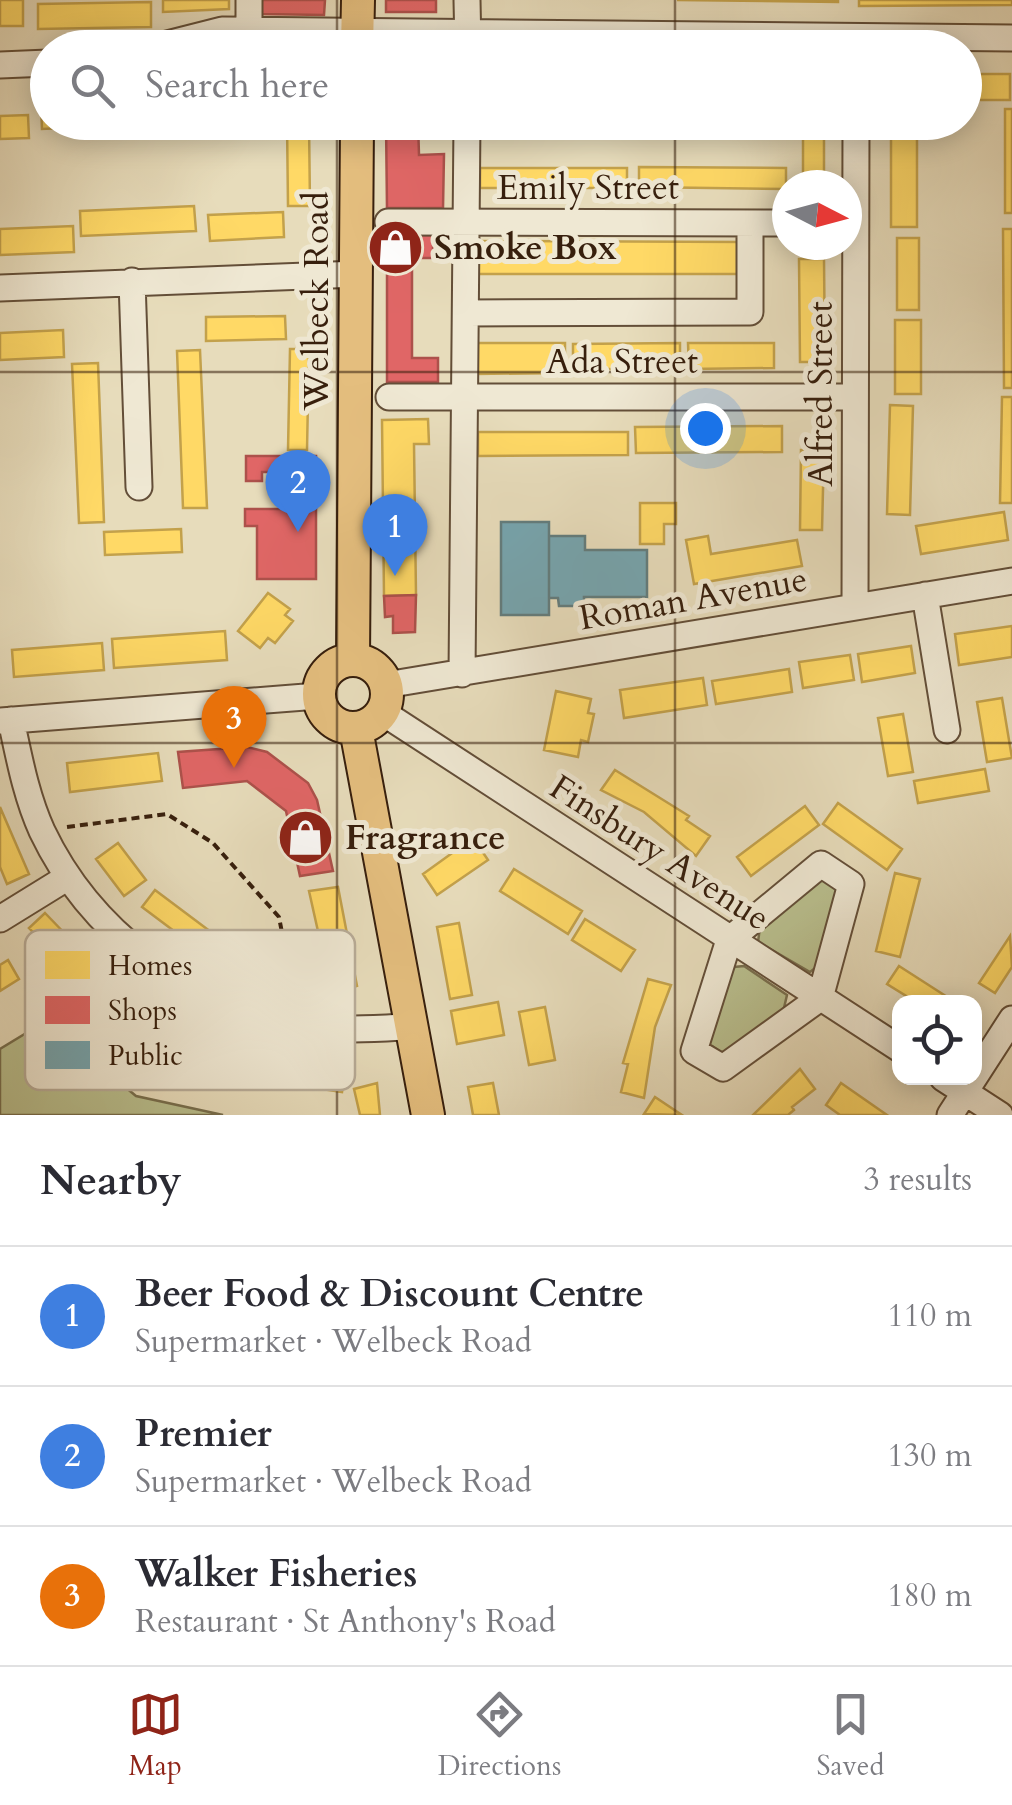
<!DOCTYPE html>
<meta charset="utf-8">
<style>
:root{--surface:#fff;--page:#f7f7f7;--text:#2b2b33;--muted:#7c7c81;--line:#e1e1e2;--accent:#8f2418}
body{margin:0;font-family:Cardo,serif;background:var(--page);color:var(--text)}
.controls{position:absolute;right:30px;bottom:30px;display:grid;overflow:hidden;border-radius:20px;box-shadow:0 5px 25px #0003}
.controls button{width:90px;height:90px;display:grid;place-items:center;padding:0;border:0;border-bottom:2px solid var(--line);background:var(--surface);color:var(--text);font:50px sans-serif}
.compass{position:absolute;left:772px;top:170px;width:90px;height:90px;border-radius:50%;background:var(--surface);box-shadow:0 5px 25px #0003;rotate:96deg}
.you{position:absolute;left:705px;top:428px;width:35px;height:35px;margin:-25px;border:8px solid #fff;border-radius:50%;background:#1a73e8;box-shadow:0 0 0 15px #1a73e833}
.badge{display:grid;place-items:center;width:65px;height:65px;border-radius:50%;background:var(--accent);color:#fff;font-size:32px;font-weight:700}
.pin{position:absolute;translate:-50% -82px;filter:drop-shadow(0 2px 5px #0008)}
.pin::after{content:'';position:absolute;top:52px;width:35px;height:30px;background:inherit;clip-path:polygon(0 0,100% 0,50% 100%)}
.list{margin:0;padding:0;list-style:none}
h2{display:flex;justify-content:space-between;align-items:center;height:130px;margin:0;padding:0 40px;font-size:42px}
h2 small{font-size:32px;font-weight:400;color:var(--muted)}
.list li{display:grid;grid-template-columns:65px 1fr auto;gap:30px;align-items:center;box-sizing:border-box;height:140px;padding:0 40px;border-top:2px solid var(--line)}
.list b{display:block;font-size:38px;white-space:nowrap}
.list p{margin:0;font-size:32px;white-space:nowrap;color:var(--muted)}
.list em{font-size:32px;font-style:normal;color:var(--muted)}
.icon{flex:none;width:55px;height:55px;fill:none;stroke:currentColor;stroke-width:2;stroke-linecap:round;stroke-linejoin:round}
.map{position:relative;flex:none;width:1012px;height:1115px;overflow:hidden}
.search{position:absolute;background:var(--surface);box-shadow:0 5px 25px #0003;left:30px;right:30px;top:30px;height:110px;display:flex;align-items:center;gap:25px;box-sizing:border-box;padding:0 35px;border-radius:55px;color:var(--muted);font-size:38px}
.sheet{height:550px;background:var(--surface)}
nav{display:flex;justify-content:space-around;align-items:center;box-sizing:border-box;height:140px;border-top:2px solid var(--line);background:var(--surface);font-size:28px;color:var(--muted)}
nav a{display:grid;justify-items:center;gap:5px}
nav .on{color:var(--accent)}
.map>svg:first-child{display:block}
</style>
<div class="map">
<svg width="1012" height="1115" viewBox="0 0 1012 1115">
<rect width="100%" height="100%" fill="#e7dcbb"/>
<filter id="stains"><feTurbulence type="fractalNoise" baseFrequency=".002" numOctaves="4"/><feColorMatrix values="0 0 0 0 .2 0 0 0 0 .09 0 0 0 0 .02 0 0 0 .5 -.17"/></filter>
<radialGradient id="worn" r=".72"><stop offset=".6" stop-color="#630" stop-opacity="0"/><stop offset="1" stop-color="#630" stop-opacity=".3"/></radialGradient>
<path fill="#b9bf8e" stroke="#786f4e" stroke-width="2.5" d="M818 875 839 886 819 965 810 972 758 942 760 927Z
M744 966 787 995 783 1012 725 1055 705 1041 734 967Z
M46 1021 136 1096 223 1115H0V1049Z"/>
<path fill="#ffd966" stroke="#c3a14b" stroke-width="2.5" d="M0 0H23V26H0Z
M163 0H229V9L163 12Z
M677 0H838V2Z
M859 0H1012V5L859 6Z
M151 2V27L38 29V4Z
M964 74H1010V100H964Z
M41 105H48V122L156 124 42 129Z
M1005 109H1012V213H1005Z
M28 115 29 138 0 139V116Z
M287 122H309L310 206H288Z
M803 122H824V175H803Z
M891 122H917V227H891Z
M639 167 786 168V189L639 187Z
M480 168H627V188H480Z
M194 206 196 231 81 236 80 211Z
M283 212 284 237 210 241 208 215Z
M73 226 74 252 0 255V229Z
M1003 229H1012V388H1004Z
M897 238H919V310H897Z
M475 241 744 242V274H475Z
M799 259H824L825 362H800Z
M285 316 286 339 206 341V317Z
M895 320H921V394H895Z
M63 330 64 357 0 360V333Z
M476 343H565V373L476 374Z
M680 343V369H573V344Z
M688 343H774V368L689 369Z
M290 349H309L307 450H288Z
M200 350 207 508H183L177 351Z
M98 363 104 522 79 523 72 364Z
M1002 397H1012V503H1000Z
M890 405 913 406 910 515 887 514Z
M428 419 429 444H414L416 595 384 596 382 420Z
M782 426V452L636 453 635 427Z
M478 432H628V455L478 456Z
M801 450H824L822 530H800Z
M640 503H676V524H664V544H640Z
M1004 512 1008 540 921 554 916 526Z
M181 529 182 552 105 555 104 532Z
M708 536 711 554 797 540 802 566 694 584 686 540Z
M268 593 290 609 285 615 293 621 275 643 268 638 260 648 238 631Z
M1012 626V657L959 665 955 634Z
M225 631 227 660 114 668 112 639Z
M102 643 104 670 14 677 12 650Z
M911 646 915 673 862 682 858 654Z
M850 655 854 680 803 688 799 662Z
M789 669 792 692 716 704 712 681Z
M703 678 707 705 624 718 620 690Z
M556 691 591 699 588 713 594 714 588 742 581 740 578 757 544 750Z
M1002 698 1012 758 987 762 977 702Z
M903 714 913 772 888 776 878 718Z
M158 753 162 781 70 792 67 763Z
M985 769 989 791 918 803 914 781Z
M615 770 689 816 686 820 710 836 696 856 644 812 601 790Z
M838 803 902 849 887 870 823 824Z
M805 806 819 825 751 876 737 857Z
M0 807 29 874 7 884 0 867Z
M473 838 488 860 437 895 423 874Z
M118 843 146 880 124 896 96 859Z
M514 869 582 911 568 934 500 891Z
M895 873 920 879 900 957 876 951Z
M338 887 357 986 332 994 309 891Z
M155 890 215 935 202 952 142 907Z
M45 913 125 996 109 1011 29 928Z
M585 919 635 950 621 971 572 940Z
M459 923 472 995 450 999 437 927Z
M1010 936 1012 967 995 993 979 983Z
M8 960 19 979 0 991V965Z
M899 966 955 1002H916L887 984Z
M648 979 671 985 655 1027 644 1098 621 1092 628 1064 623 1063Z
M498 1002 504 1035 457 1044 451 1011Z
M545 1007 555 1060 529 1065 519 1012Z
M234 1056 345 1073 342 1092 231 1075Z
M800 1069 815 1089 792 1107 794 1110 788 1115H753Z
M377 1083 380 1115H360L354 1089Z
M493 1083 499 1115H473L468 1087Z
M841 1083 887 1115H840L826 1105Z
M655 1097 682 1115 644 1114Z"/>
<path fill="#e06666" stroke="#ad514b" stroke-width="2.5" d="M262 0H325L324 15 261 14Z
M386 0H436V12H386Z
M386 122H418L419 155 444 154 443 208H387Z
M387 235H433V258H412V358H438V382H387Z
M246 456H316V579H257V526H245V509H287L286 472H262V481H246Z
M416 595 415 632 393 633V616L385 617 384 596Z
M247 747 267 752 308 783 317 800 333 871 300 876 286 811 247 781 183 788 178 752Z"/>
<path fill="#76a5af" stroke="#637d7e" stroke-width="2.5" d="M501 522H549V615H501Z
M549 536H585V550H647V597H584V606H559L558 598H549Z"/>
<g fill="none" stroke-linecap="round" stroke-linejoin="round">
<defs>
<path id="minor" d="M249 0V31
M467 0 468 48
M151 48 222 30 1012 38
M0 65 48 63
M388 222 787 223
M132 281 139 487
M0 288 358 274
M467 313 750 312V223
M389 397H855
M925 595 947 730
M855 606 856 122
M462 674 467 122
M386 685 1012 581
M382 712 900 1049
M11 720C19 757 26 796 42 831 90 932 187 1004 296 1025 333 1032 373 1028 411 1027
M0 721 318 696
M821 864 851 884 820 998 723 1068 694 1051 729 940Z
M0 919 68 877
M943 1078 1000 1115
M950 1115 1012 1019"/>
<path id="major" d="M357 48 358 0
M319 694a34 34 0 1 1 68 0a34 34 0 1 1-68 0Z
M353 660 357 122
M356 729 428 1115"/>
</defs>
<use href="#minor" stroke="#634e38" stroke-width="29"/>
<use href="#major" stroke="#371f0d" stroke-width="36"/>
<path stroke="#371f0d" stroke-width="4" stroke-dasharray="8 5" stroke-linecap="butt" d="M67 827 167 814 213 843 279 917 295 1001"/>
<use href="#minor" stroke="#efe8d3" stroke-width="25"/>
<use href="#major" stroke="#e4be7e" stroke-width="32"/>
</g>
<path fill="none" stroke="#371f0d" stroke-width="2.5" stroke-opacity="0.55" d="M337 0V48M675 0V48M337 122V1115M675 122V1115M0 372H1012M0 743H1012"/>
<defs>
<symbol id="shop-disc" viewBox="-11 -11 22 22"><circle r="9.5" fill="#8f2418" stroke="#efe8d3"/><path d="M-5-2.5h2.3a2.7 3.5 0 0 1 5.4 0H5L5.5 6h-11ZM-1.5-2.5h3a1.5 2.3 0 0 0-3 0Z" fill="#fff"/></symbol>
</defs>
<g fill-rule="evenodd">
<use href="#shop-disc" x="364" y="216" width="63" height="63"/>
<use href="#shop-disc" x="274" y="806" width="63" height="63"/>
</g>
<g text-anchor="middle" stroke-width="10" stroke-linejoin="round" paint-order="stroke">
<g font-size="35" fill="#371f0d" stroke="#efe8d3">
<text x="588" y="199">Emily Street</text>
<text transform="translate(316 301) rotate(-90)" y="12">Welbeck Road</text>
<text x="622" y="373">Ada Street</text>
<text transform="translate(820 394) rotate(-90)" y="12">Alfred Street</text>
<text transform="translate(693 598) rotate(-10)" y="12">Roman Avenue</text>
<text transform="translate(660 852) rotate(33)" y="12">Finsbury Avenue</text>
</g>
<g font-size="35" font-weight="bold" fill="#371f0d" stroke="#efe8d3" text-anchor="start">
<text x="434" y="259">Smoke Box</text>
<text x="345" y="849">Fragrance</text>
</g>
</g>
<rect x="25" y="930" width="330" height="160" rx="15" fill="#efe8d3" stroke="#b8ac98" stroke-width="2.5"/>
<rect x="45" y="951" width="45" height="28" fill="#ffd966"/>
<rect x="45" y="996" width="45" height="28" fill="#e06666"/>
<rect x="45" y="1041" width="45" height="28" fill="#76a5af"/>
<g font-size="28" fill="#371f0d">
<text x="108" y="975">Homes</text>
<text x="108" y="1020">Shops</text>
<text x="108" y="1065">Public</text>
</g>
<rect width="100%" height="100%" filter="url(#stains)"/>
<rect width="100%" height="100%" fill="url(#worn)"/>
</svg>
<div class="controls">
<button><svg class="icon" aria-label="locate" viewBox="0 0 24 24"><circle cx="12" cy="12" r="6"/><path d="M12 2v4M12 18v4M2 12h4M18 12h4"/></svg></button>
</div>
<svg class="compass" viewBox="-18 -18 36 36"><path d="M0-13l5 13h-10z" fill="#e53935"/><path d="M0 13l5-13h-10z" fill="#7c7c81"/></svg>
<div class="you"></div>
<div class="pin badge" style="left:395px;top:576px;background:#3f7fe0">1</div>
<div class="pin badge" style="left:298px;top:532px;background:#3f7fe0">2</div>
<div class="pin badge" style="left:234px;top:768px;background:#e8710a">3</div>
<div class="search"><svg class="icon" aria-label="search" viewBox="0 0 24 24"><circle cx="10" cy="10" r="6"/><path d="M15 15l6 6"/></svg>Search here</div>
</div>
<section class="sheet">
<h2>Nearby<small>3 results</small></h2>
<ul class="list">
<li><span class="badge" style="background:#3f7fe0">1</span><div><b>Beer Food &amp; Discount Centre</b><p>Supermarket · Welbeck Road</p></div><em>110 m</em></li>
<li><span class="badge" style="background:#3f7fe0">2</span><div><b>Premier</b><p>Supermarket · Welbeck Road</p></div><em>130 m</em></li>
<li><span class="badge" style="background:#e8710a">3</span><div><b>Walker Fisheries</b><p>Restaurant · St Anthony's Road</p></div><em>180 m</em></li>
</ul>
</section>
<nav>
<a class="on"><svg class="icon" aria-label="map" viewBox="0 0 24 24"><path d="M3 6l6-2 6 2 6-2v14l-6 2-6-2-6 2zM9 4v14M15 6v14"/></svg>Map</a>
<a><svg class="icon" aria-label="directions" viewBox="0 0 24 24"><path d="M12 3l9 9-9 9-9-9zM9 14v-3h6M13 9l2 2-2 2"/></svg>Directions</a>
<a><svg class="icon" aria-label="saved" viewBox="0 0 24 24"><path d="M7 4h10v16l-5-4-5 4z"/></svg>Saved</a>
</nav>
